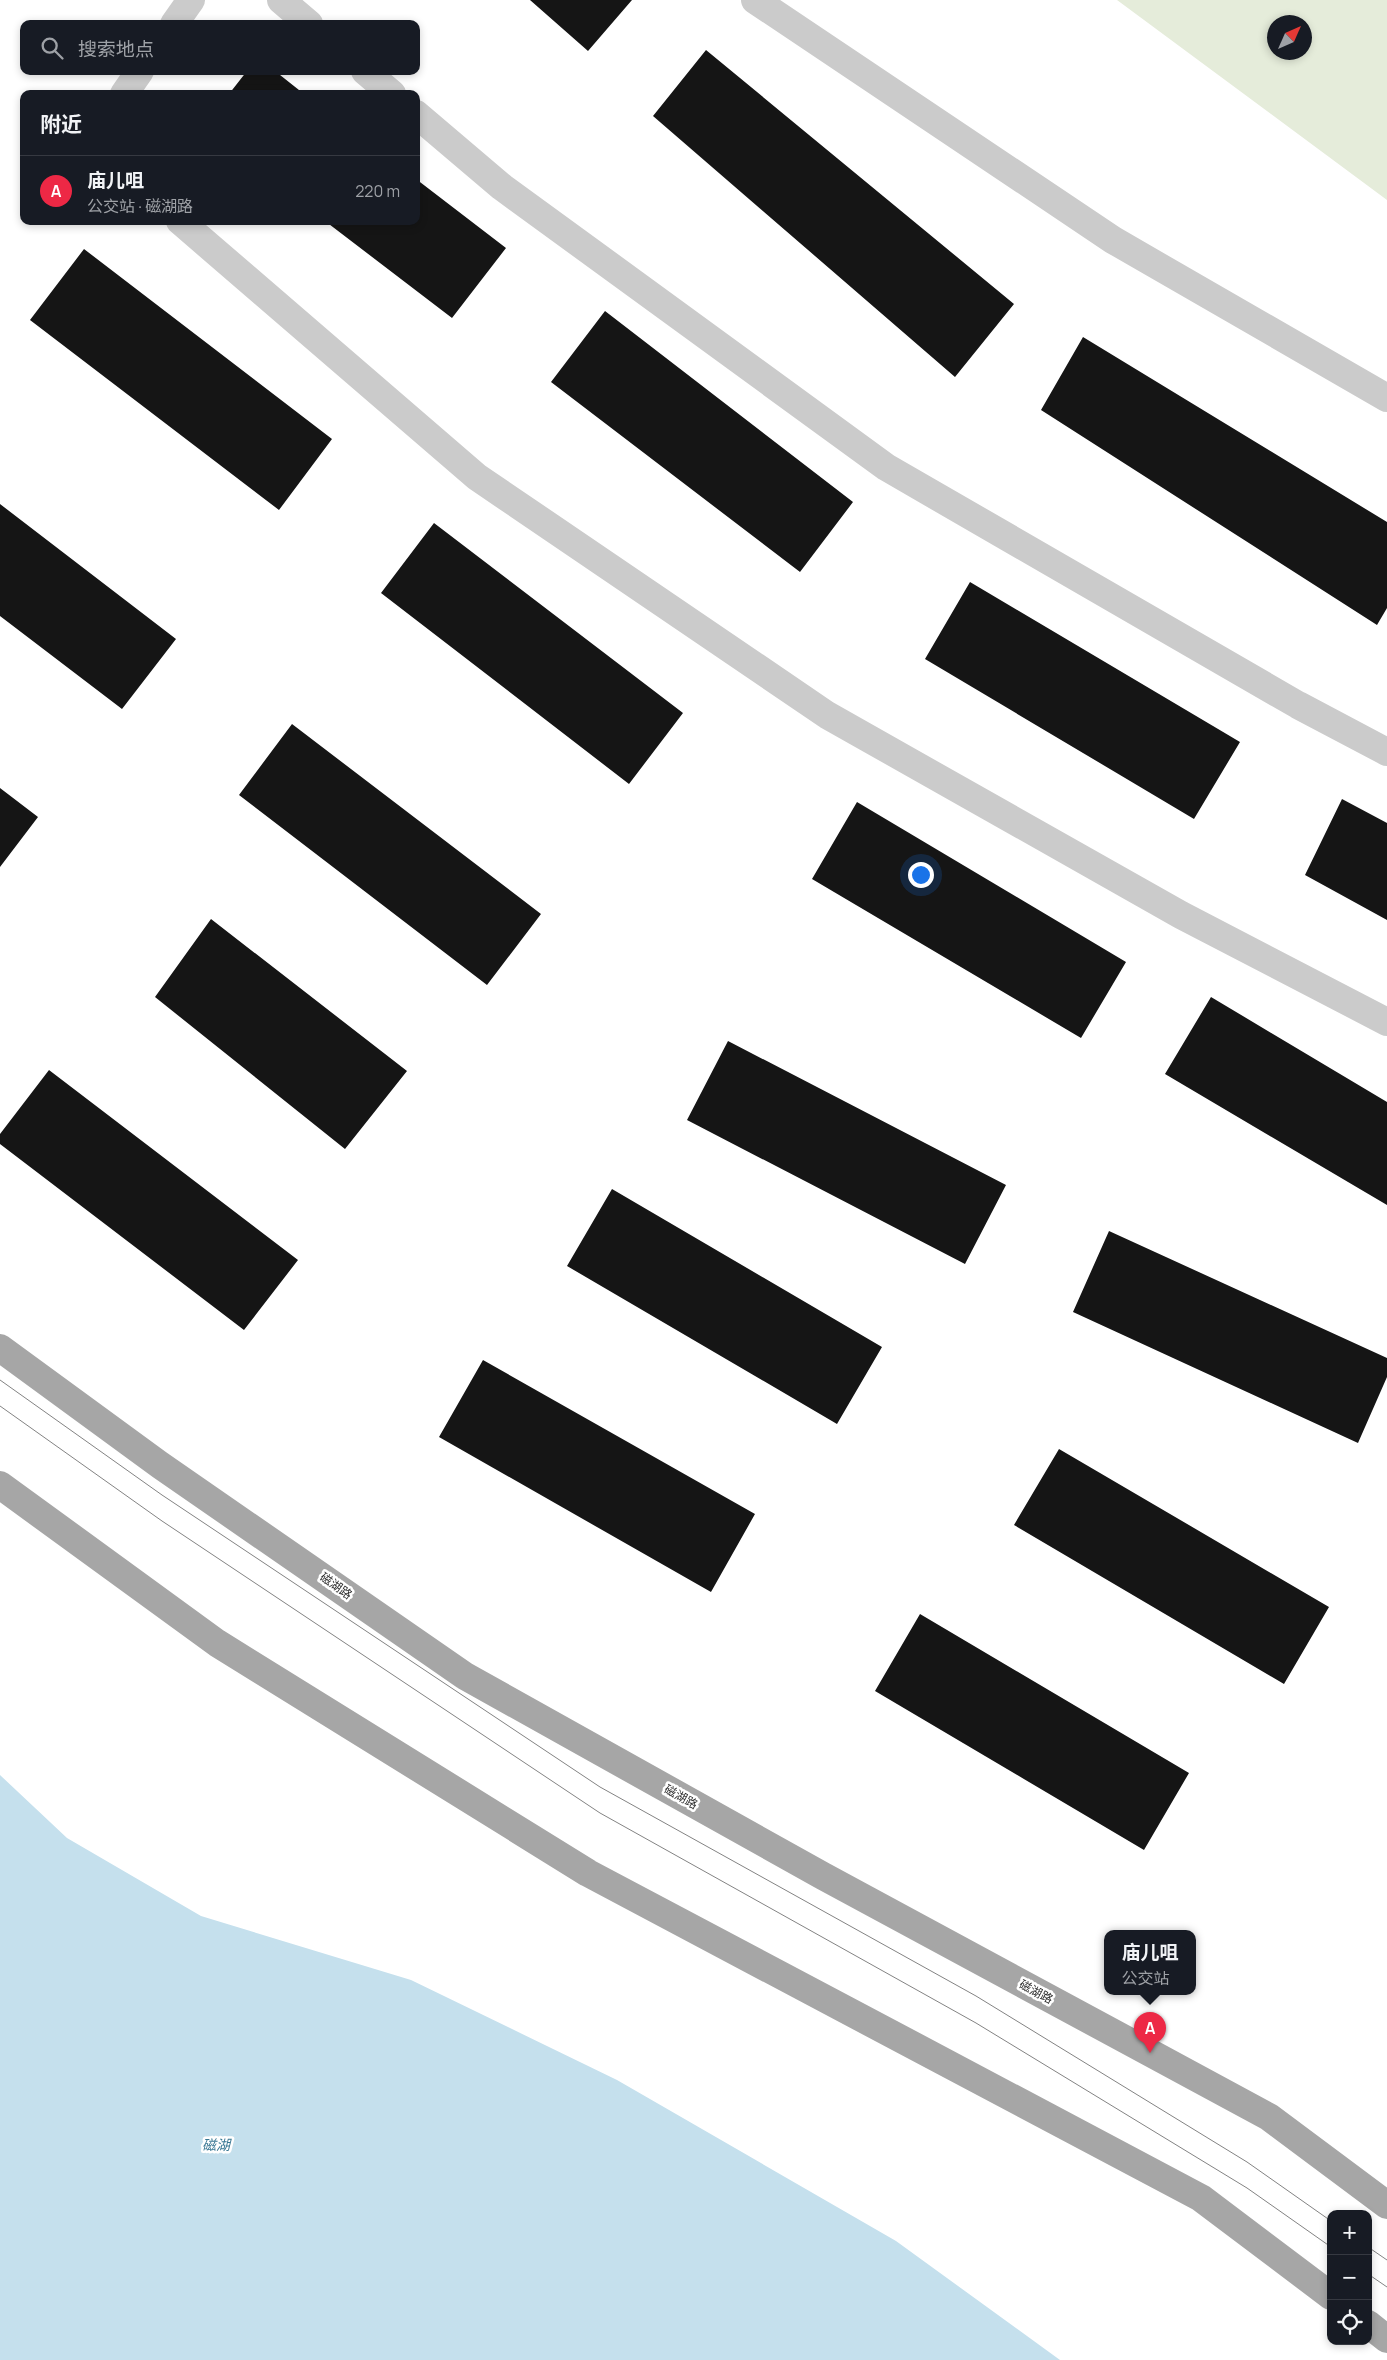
<!DOCTYPE html>
<html lang="zh">
<meta charset="utf-8">
<style>
:root{--surface:#171b24;--page:#242831;--text:#f1f3f6;--muted:#9ea1a6;--line:#363941;--accent:#ed2845}
body{margin:0;font-family:Manrope,"Noto Sans SC",sans-serif;background:var(--page);color:var(--text)}
.controls{position:absolute;right:15px;bottom:15px;display:grid;overflow:hidden;border-radius:10px;box-shadow:0 2px 8px #0003}
.controls button{width:45px;height:45px;display:grid;place-items:center;padding:0;border:0;border-bottom:1px solid var(--line);background:var(--surface);color:var(--text);font:25px sans-serif}
.compass{position:absolute;left:1267px;top:15px;width:45px;height:45px;border-radius:50%;background:var(--surface);box-shadow:0 2px 8px #0003;rotate:45deg}
.you{position:absolute;left:920px;top:874px;width:18px;height:18px;margin:-12px;border:4px solid #fff;border-radius:50%;background:#1a73e8;box-shadow:0 0 0 8px #1a73e833}
.badge{display:grid;place-items:center;width:32px;height:32px;border-radius:50%;background:var(--accent);color:#fff;font-size:16px;font-weight:700}
.pin{position:absolute;translate:-50% -41px;filter:drop-shadow(0 1px 2px #0008)}
.pin::after{content:'';position:absolute;top:26px;width:18px;height:15px;background:inherit;clip-path:polygon(0 0,100% 0,50% 100%)}
.popup{position:absolute;left:1104px;top:1930px;width:92px;height:65px;box-sizing:border-box;display:grid;place-content:center;border-radius:10px;background:var(--surface);filter:drop-shadow(0 1px 4px #0005);font-size:16px;white-space:nowrap;color:var(--muted)}
.popup b{font-size:19px;color:var(--text)}
.popup::after{content:'';position:absolute;left:50%;top:100%;margin-left:-10px;border:10px solid transparent;border-top-color:var(--surface)}
.list{margin:0;padding:0;list-style:none}
h2{display:flex;justify-content:space-between;align-items:center;height:65px;margin:0;padding:0 20px;font-size:21px}
h2 small{font-size:16px;font-weight:400;color:var(--muted)}
.list li{display:grid;grid-template-columns:32px 1fr auto;gap:15px;align-items:center;box-sizing:border-box;height:70px;padding:0 20px;border-top:1px solid var(--line)}
.list b{display:block;font-size:19px;white-space:nowrap}
.list p{margin:0;font-size:16px;white-space:nowrap;color:var(--muted)}
.list em{font-size:16px;font-style:normal;color:var(--muted)}
.icon{flex:none;width:28px;height:28px;fill:none;stroke:currentColor;stroke-width:2;stroke-linecap:round;stroke-linejoin:round}
.map{position:relative;flex:none;width:1387px;height:2360px;overflow:hidden}
.search{position:absolute;background:var(--surface);box-shadow:0 2px 8px #0003;left:20px;top:20px;width:400px;height:55px;display:flex;align-items:center;gap:12px;box-sizing:border-box;padding:0 18px;border-radius:10px;color:var(--muted);font-size:19px}
.panel{position:absolute;background:var(--surface);box-shadow:0 2px 8px #0003;left:20px;top:90px;width:400px;height:135px;border-radius:10px}
.map>svg:first-child{display:block}
</style>
<div class="map">
<svg width="1387" height="2360" viewBox="0 0 1387 2360">
<rect width="100%" height="100%" fill="#fff"/>
<path fill="#e5ecda" fill-rule="evenodd" d="M1117 0H1387V200ZM1274 22H1304V52H1274Z"/>
<path fill="#c5e0ed" d="M0 1775 67 1838 201 1916 411 1980 617 2080 896 2241 1060 2360H0Z"/>
<path fill="#151515" d="M530 0H632L588 51Z
M706 50 1014 304 955 377 653 116Z
M247 71H275L304 94H229Z
M416 179 506 248 452 318 325 221H416Z
M84 249 332 439 279 510 30 320Z
M605 311 853 502 800 572 551 382Z
M1083 337 1387 522V608L1377 625 1041 410Z
M0 504 176 639 122 709 0 616Z
M434 523 683 713 629 784 381 593Z
M970 582 1240 742 1194 819 925 659Z
M292 724 541 914 487 985 239 795Z
M0 788 38 817 0 867Z
M1342 799 1387 823V920L1305 875Z
M857 802 1126 962 1081 1038 812 879Z
M211 919 407 1071 345 1149 155 997Z
M1211 997 1387 1102V1205L1165 1074Z
M728 1041 1006 1185 965 1264 687 1120Z
M49 1070 298 1260 244 1330 0 1144V1134Z
M612 1189 882 1347 837 1424 567 1266Z
M1109 1231 1387 1358V1377L1358 1443 1073 1312Z
M483 1360 755 1514 711 1592 439 1437Z
M1059 1449 1329 1607 1284 1684 1014 1525Z
M920 1614 1189 1773 1144 1850 875 1691Z"/>
<g fill="none" stroke-linecap="round" stroke-linejoin="round">
<path stroke="#cbcbcb" stroke-width="28" d="M281 0 309 24
M755 0 1113 240 1387 398
M174 24 191 0
M365 71 392 94
M124 94 140 71
M416 114 502 187 886 467 1298 705 1387 752
M180 221 477 477 827 715 1181 915 1387 1022"/>
<path stroke="#a6a6a6" stroke-width="28" d="M0 1348 160 1465 465 1676 823 1876 1269 2117 1387 2205
M0 1485 217 1643 588 1873 1201 2198 1331 2296
M1368 2324 1387 2339"/>
<path stroke="#838383" stroke-width="1" d="M0 1380 162 1495 600 1787 976 1996 1247 2162 1331 2221
M0 1406 162 1521 600 1813 976 2023 1247 2188 1331 2247
M1368 2247 1387 2260
M1368 2274 1387 2287"/>
</g>
<g text-anchor="middle" stroke-width="5" stroke-linejoin="round" paint-order="stroke">
<g font-size="12" fill="#2e2e2e" stroke="#fff">
<text transform="translate(336 1586) rotate(35)" y="4">磁湖路</text>
<text transform="translate(681 1797) rotate(29)" y="4">磁湖路</text>
<text transform="translate(1036 1992) rotate(28)" y="4">磁湖路</text>
</g>
<g font-size="14" font-style="italic" fill="#387793" stroke="#fff">
<text x="216" y="2150">磁湖</text>
</g>
</g>
</svg>
<div class="controls">
<button>+</button>
<button>−</button>
<button><svg class="icon" aria-label="locate" viewBox="0 0 24 24"><circle cx="12" cy="12" r="6"/><path d="M12 2v4M12 18v4M2 12h4M18 12h4"/></svg></button>
</div>
<svg class="compass" viewBox="-18 -18 36 36"><path d="M0-13l5 13h-10z" fill="#e53935"/><path d="M0 13l5-13h-10z" fill="#9ea1a6"/></svg>
<div class="you"></div>
<div class="pin badge" style="left:1150px;top:2053px">A</div>
<div class="popup"><b>庙儿咀</b>公交站</div>
<div class="search"><svg class="icon" aria-label="search" viewBox="0 0 24 24"><circle cx="10" cy="10" r="6"/><path d="M15 15l6 6"/></svg>搜索地点</div>
<section class="panel">
<h2>附近<small></small></h2>
<ul class="list">
<li><span class="badge">A</span><div><b>庙儿咀</b><p>公交站 · 磁湖路</p></div><em>220 m</em></li>
</ul>
</section>
</div>
